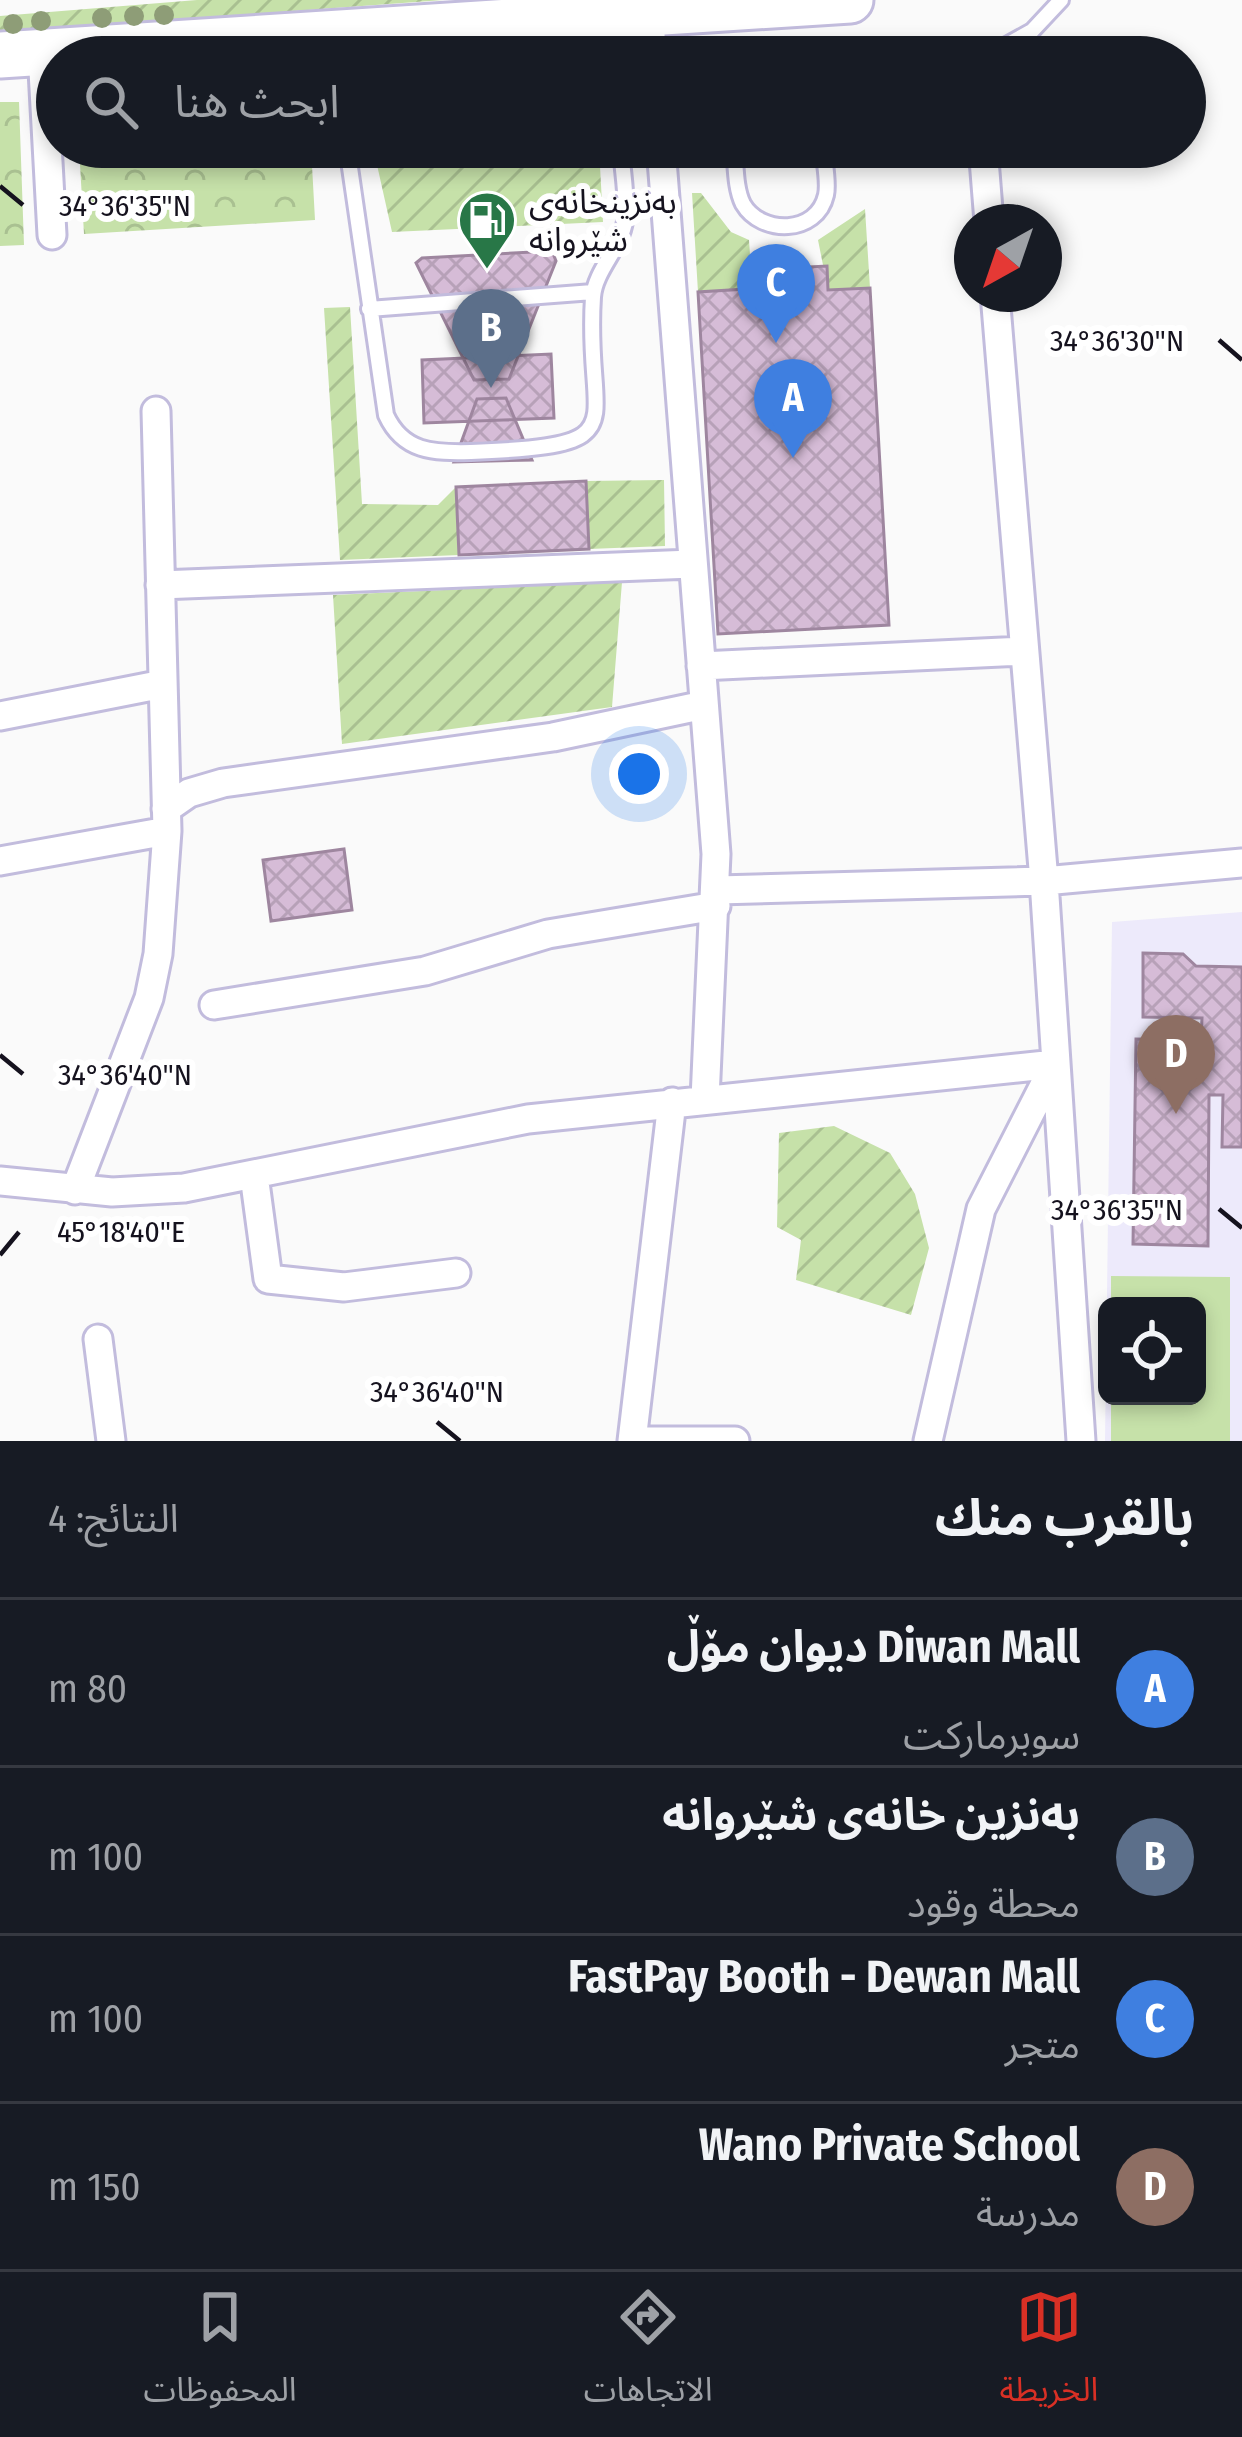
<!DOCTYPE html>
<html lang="ar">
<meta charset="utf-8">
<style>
:root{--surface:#171b24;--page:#242831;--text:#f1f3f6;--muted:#9ea1a6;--line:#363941;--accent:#d93025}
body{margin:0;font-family:"Fira Sans Condensed","Noto Sans Arabic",sans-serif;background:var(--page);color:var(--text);direction:rtl}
.controls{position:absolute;right:36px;bottom:36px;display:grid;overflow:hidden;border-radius:18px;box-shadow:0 6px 18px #0003}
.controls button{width:108px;height:108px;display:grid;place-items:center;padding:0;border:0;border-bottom:3px solid var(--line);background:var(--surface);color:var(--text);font:60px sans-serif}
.compass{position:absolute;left:954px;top:204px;width:108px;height:108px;border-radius:50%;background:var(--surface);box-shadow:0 6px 18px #0003;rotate:220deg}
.you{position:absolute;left:639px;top:774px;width:42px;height:42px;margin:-30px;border:9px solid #fff;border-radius:50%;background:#1a73e8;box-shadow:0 0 0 18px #1a73e833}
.badge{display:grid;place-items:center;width:78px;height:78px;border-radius:50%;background:var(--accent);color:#fff;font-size:39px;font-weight:700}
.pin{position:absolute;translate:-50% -99px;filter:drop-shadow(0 3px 6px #0008)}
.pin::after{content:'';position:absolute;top:63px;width:42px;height:36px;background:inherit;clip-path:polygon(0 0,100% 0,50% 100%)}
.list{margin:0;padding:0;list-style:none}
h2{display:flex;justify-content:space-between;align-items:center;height:156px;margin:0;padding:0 48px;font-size:51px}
h2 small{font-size:39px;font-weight:400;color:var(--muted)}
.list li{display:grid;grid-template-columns:78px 1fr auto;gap:36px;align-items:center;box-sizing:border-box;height:168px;padding:0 48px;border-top:3px solid var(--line)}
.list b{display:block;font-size:45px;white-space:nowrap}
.list p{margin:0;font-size:39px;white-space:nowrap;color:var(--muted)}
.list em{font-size:39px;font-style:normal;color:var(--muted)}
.icon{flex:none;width:66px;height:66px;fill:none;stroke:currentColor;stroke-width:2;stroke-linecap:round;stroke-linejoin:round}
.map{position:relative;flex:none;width:1242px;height:1441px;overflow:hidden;direction:ltr}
.search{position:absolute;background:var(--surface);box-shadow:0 6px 18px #0003;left:36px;right:36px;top:36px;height:132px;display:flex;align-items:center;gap:30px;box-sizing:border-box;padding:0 42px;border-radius:66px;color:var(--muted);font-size:45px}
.sheet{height:828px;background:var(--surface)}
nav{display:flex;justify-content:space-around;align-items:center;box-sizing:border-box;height:168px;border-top:3px solid var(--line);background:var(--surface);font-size:33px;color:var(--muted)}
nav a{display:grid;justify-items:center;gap:6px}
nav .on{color:var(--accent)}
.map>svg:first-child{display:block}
</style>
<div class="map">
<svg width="1242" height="1441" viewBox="0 0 1242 1441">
<defs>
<pattern id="forest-crowns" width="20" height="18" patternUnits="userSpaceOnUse" patternTransform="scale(3)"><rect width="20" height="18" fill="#c6e1a9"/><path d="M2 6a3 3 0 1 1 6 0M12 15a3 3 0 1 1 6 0" fill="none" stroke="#a9c091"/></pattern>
<pattern id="garden-furrows" width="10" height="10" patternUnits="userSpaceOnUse" patternTransform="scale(3)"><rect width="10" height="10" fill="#c6e1a9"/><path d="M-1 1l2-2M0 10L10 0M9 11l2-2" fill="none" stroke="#a9c091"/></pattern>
<pattern id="building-cross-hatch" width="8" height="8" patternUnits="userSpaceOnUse" patternTransform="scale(3)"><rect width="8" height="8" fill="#d6bcd7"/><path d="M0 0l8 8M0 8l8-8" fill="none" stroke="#b7a1b8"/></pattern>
</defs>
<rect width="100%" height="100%" fill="#fafafa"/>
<path fill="#edeafb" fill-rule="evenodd" d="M1242 912V1441H1105L1112 922ZM1107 1306H1197V1396H1107Z"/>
<path fill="url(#forest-crowns)" d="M0 102H19L24 245 0 246Z
M79 147H311L315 220 84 234Z"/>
<path fill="url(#garden-furrows)" d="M197 0H443L0 33V16Z
M373 147H599L603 222 392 232Z
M692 193H701L731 232 749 240 751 270H745L746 289 698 292Z
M865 209 870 288 828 290 818 240Z
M350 307 362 504 438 505 456 487 459 555 340 560 324 308Z
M664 480 665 546 589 549 586 481Z
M622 582 612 707 342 744 333 595Z
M834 1126 890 1153 915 1194 929 1248 911 1315 796 1280 801 1240 777 1227 779 1133Z"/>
<path fill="#c6e1a9" d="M1111 1276 1230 1277V1441H1111V1396H1197V1306H1111Z"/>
<path fill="url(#building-cross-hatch)" stroke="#9e869f" stroke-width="3" d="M552 251 556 261 509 379 474 380 416 263 422 258Z
M827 266 828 290 870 288 889 625 718 634 698 292 746 289 745 270Z
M551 354 554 418 424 423 422 360Z
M506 398 532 460 454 462 477 399Z
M586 481 589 549 459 555 456 487Z
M344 849 352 910 271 921 263 860Z
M1143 953 1183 954 1196 966 1242 967V1147H1222L1223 1095H1209L1208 1246 1133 1244 1136 1039 1201 1040 1202 1018 1143 1017Z"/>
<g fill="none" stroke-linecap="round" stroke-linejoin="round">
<defs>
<path id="service" d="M614 20 616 57
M985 57 1032 31 1061 0
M347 147 386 415C403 452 433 453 471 452 643 445 584 429 593 297 595 270 622 247 625 221 628 198 622 170 621 147
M734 147C736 165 735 188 743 204 761 235 817 235 826 195 829 182 824 161 823 147
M369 309 593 292"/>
<path id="minor" d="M650 12 652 57
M42 52 52 235
M661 147 716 854 705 1099
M983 147 989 222
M995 294 1044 881 1081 1441
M160 585 692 564
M701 666 1024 651
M0 716 163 684
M166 809 189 793 223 783 553 737 704 705
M0 861 167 831
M718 890 1044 881 1242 863
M214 1005 425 971 548 934 716 906
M254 1175 268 1279 344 1287 456 1273
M0 1181 112 1192 184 1188 528 1119 1055 1064
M75 1190 149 998 158 954 167 831 156 411
M98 1339 111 1441
M632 1441 672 1102
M632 1441H735
M928 1441 981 1209 1053 1068"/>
<path id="trunk" d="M0 55 850 0"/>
</defs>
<use href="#service" stroke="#c2bcdd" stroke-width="20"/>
<use href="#minor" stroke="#c2bcdd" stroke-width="33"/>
<use href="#trunk" stroke="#c2bcdd" stroke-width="51"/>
<use href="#service" stroke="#fff" stroke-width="14"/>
<use href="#minor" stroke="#fff" stroke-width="27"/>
<use href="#trunk" stroke="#fff" stroke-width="45"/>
</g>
<g fill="#8e9d77">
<circle cx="164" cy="15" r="10"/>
<circle cx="134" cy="16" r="10"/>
<circle cx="102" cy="18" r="10"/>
<circle cx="41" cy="21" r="10"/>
<circle cx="13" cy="24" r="10"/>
</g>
<path fill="none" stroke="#15121e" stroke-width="4.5" d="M0 186 23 205M1219 340 1242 360M0 1055 23 1074M1219 1209 1242 1228M0 1255 19 1232M437 1422 460 1441"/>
<defs>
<symbol id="fuel-pin" viewBox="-11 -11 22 30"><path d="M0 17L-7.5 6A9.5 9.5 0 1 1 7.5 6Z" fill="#287747" stroke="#fff"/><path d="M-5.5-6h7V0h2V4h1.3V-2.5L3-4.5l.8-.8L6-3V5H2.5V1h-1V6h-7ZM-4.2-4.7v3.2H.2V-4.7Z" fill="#fff"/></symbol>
</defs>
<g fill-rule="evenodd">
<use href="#fuel-pin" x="454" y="187" width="66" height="90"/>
</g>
<g text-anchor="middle" stroke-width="12" stroke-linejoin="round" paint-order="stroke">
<g font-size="33" fill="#15121e" stroke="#fff" text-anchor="start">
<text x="529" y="213">بەنزینخانەی<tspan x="529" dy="38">شێروانە</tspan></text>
</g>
</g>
<g font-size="30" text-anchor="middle" fill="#15121e" stroke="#fff" stroke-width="12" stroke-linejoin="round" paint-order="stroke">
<text x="125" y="216">34°36'35"N</text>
<text x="1117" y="351">34°36'30"N</text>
<text x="125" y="1085">34°36'40"N</text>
<text x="1117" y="1220">34°36'35"N</text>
<text x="121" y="1242">45°18'40"E</text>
<text x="437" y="1402">34°36'40"N</text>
</g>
</svg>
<div class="controls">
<button><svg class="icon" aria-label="locate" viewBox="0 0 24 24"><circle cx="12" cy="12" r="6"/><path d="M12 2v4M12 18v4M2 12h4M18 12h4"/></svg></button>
</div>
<svg class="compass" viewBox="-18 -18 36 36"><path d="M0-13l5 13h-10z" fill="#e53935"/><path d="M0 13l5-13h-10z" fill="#9ea1a6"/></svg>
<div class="you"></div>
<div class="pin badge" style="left:793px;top:458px;background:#3f7fe0">A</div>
<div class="pin badge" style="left:491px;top:388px;background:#5c6f8a">B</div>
<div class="pin badge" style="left:776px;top:343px;background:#3f7fe0">C</div>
<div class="pin badge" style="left:1176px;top:1114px;background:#8d6e63">D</div>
<div class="search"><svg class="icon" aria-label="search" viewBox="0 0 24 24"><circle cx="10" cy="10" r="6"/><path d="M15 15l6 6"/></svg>ابحث هنا</div>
</div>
<section class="sheet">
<h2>بالقرب منك<small>النتائج: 4</small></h2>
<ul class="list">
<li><span class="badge" style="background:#3f7fe0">A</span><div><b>Diwan Mall دیوان مۆڵ</b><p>سوبرماركت</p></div><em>80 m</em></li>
<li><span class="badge" style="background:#5c6f8a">B</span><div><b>بەنزین خانەی شێروانە</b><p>محطة وقود</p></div><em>100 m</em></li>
<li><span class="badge" style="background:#3f7fe0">C</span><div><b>FastPay Booth - Dewan Mall</b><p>متجر</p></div><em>100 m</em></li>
<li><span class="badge" style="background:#8d6e63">D</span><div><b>Wano Private School</b><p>مدرسة</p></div><em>150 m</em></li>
</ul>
</section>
<nav>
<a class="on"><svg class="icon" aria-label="map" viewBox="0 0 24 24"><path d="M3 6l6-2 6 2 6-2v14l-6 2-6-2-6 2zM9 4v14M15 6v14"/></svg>الخريطة</a>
<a><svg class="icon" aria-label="directions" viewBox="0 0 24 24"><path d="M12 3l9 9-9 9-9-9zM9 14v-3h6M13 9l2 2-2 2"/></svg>الاتجاهات</a>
<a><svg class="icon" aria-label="saved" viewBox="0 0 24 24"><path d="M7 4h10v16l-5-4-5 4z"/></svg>المحفوظات</a>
</nav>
